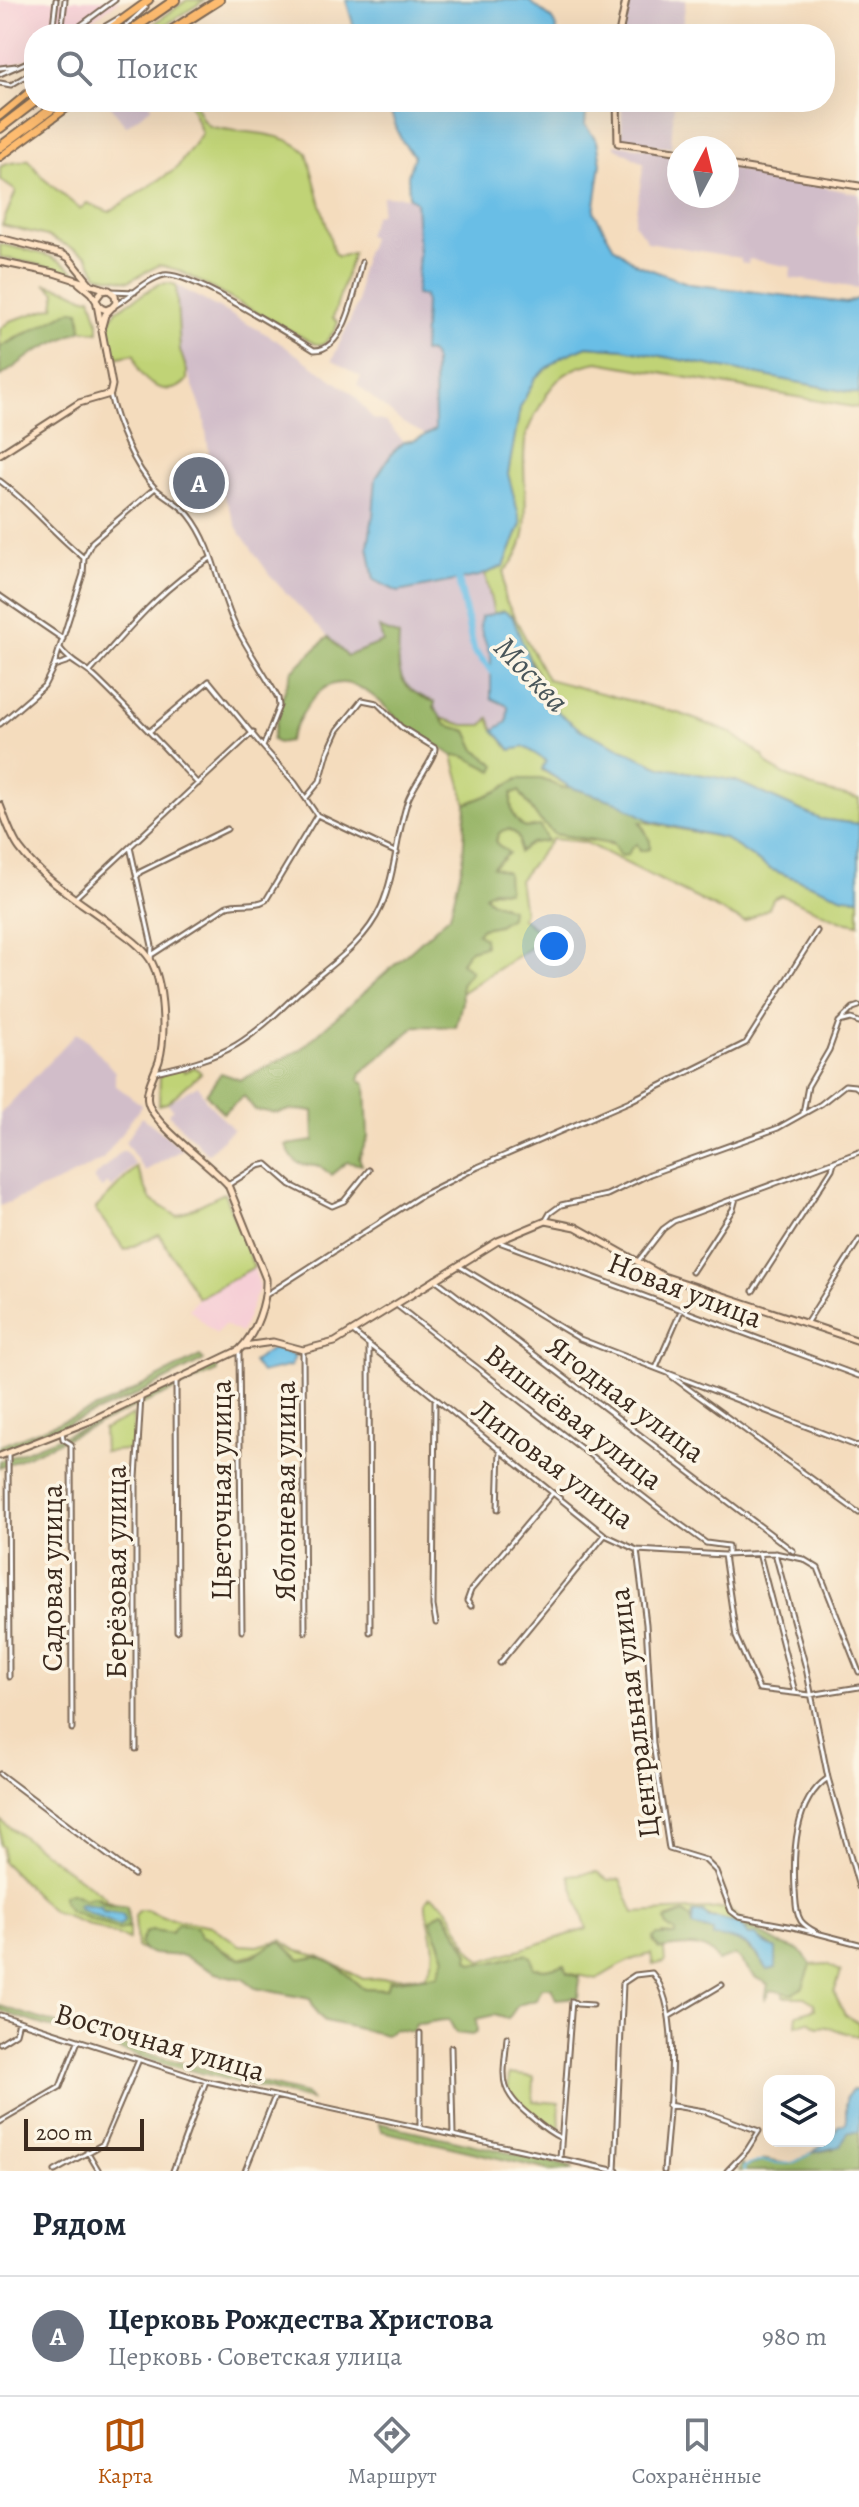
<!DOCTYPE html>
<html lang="ru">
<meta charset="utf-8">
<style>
:root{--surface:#fff;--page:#f6f6f7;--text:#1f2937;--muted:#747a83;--line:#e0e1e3;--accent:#b45309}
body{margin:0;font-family:Alegreya,serif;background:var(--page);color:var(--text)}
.controls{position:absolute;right:24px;bottom:24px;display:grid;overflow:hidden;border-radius:16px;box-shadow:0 8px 32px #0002}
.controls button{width:72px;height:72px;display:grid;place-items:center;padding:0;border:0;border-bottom:2px solid var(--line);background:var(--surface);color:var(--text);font:40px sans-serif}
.compass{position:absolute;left:667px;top:136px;width:72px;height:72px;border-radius:50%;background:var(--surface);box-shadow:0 8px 32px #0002;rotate:7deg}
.scale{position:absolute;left:24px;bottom:20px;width:120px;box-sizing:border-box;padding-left:8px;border:4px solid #3b2a1e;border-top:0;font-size:22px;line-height:28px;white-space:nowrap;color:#3b2a1e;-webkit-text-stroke:6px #fcf5e5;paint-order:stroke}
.you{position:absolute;left:554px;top:946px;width:28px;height:28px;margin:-20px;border:6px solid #fff;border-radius:50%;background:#1a73e8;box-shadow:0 0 0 12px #1a73e833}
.badge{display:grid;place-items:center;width:52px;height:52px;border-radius:50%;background:var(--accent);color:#fff;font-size:26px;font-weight:700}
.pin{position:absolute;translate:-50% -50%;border:4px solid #fff;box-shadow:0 2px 8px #0006}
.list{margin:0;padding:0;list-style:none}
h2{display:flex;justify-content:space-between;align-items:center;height:104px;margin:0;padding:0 32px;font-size:34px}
h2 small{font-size:26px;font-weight:400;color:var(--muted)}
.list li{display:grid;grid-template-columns:52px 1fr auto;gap:24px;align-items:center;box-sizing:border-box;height:120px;padding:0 32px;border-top:2px solid var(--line)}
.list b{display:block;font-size:30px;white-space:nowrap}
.list p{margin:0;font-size:26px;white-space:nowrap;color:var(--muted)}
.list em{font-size:26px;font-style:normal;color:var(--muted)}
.icon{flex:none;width:44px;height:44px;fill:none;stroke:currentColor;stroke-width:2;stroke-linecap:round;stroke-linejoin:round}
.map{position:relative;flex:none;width:859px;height:2171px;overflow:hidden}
.search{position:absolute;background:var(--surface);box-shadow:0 8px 32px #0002;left:24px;right:24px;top:24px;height:88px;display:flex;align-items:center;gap:20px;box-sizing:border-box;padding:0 28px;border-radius:32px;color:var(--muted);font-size:30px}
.sheet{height:224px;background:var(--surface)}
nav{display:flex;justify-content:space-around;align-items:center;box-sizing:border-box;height:112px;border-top:2px solid var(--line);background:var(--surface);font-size:22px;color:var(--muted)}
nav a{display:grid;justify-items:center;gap:4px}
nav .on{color:var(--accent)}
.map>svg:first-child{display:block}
</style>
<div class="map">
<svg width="859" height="2171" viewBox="0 0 859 2171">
<rect width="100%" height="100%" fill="#fcf5e5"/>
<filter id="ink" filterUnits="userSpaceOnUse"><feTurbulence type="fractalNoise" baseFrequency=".0125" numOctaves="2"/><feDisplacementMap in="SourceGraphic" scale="16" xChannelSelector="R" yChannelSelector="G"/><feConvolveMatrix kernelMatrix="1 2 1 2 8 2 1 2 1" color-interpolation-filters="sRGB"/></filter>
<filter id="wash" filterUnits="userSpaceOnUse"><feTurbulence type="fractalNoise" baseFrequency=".006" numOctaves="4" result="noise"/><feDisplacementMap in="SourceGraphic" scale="32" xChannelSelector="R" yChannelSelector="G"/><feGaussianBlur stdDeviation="1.8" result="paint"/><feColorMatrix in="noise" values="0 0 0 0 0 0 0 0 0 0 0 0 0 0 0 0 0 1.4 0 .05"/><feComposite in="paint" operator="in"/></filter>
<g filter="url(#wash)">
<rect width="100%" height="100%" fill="#f4dcbd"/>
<path fill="#f6cfd6" d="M0 0H120L71 34H34V56L0 71Z
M254 1267 259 1288 241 1333 224 1325 216 1334 189 1309 198 1298Z"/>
<path fill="#d1bdc9" d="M630 0H686L681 34H622Z
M113 102H148L152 107 126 126 110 105Z
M622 102H674L671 147 622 141Z
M615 144 668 152 679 158V196H727V168L859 194 857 234 859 235V288L790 278 791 267 749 259 748 264 741 262V258L648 242 634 223 644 164 615 147Z
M383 196 409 197 416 202 418 246 425 303 423 352 431 353 434 358 435 431 426 435 403 423 357 385 361 377 332 360 358 303 360 272 371 238 367 235 375 215 380 214Z
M176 285 270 336 353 394 373 419 386 422 404 442 392 453 373 516 368 546 398 592 439 585 485 574 494 614 481 617 480 627 491 658V698L508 706 507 722 494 730 483 725H464L441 718 433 707 435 702 410 692 399 672V636L380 628 383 642 347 657 272 578 237 528 210 461 204 416 180 350Z
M76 1033 86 1039 115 1072V1085L142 1105 103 1159 65 1179 0 1206V1114Z
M198 1085 206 1101 233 1129 208 1154 168 1114 173 1109 167 1103Z
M142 1117 183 1149 145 1171 125 1142Z
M121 1151H125L135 1164 112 1188 107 1183 102 1188 93 1179Z"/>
<path fill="#c0d376" stroke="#7e7e4a" stroke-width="2" d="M187 0H205L151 34H140Z
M189 102H194L203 120 209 126C242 135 281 128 307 153L334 253 338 257 353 253 333 318 338 322 335 330 324 344H315L178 270 159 265 129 281 97 275 87 255 47 236 2 225 16 191 0 180V167C9 161 20 164 28 159L44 179 80 209 87 203 109 212 176 169 202 133Z
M0 244C28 251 61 253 78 277L36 264 0 257Z
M169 283 176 285 180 350 187 371V380C174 396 153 390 141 374 137 369 136 359 134 354L114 358C109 340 103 325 117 310L159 284Z
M45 284 69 290 85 298 91 297 98 321V332L82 330 81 318 23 334 0 347V329L10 321 54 307 56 292Z
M587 346 624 349 859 394V408L598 362C571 366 553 379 542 403 536 413 529 425 526 436 517 480 542 537 504 571V597L547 679 681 714 731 733 763 756 769 766 785 775 817 789 859 799V824L820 819 736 781 660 767 581 730 558 712 504 611 494 614 485 574 504 566 521 524 508 474 520 408 535 378 561 357Z
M441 718 464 725H483L489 718 494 730 510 750 525 747 546 761 542 770 570 787 563 788 549 781 518 779 496 792 466 804 453 756H464L493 770 476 750 467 731 446 725Z
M519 791 538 818 554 834 631 848 647 834 640 821 724 838 770 869 844 897 859 898V924L842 921 781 895 773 899 769 908 744 922 584 842 552 839 519 880 524 913 521 917 545 938 461 993C460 974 456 955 477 947L476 933 482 928 498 925 510 917 503 905 489 901 485 894 493 890 508 891 499 870 492 868 497 862 504 859C497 846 490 832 509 828 520 835 520 840 519 851L533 827 525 828C513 820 509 807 512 793Z
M182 1067 184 1072 195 1067 201 1073 167 1103 159 1105 160 1075Z
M136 1167 151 1200 177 1216 224 1193 254 1267 198 1298 159 1234 125 1250 95 1209Z
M133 1415 135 1449 104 1452 103 1430Z
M0 1820 105 1897 106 1901 114 1904 108 1905 98 1897 75 1913 118 1930 126 1928 129 1924V1940L52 1911 2 1861 3 1847 0 1845Z
M597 1872 608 1880 620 1879 634 1913 727 1908 750 1927 746 1930 734 1922 699 1914H693L691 1919 684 1913 667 1918 676 1933 675 1935 662 1934 653 1941 659 1949 664 1950 665 1962 653 1965 651 1954C630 1958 615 1968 597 1979L567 1973 565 1965 546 1969 533 1968 531 1964 472 1963 467 1959 469 1953 446 1913 436 1935 445 1957 438 1975 389 1981 387 1989 362 1988 336 1965 318 1957 300 1960 285 1945 240 1958 220 1949 210 1939 152 1930 142 1938 143 1950 137 1948 135 1916 139 1910H146L163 1917 211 1926 240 1945 257 1946 281 1940 298 1951 319 1956 363 1979 424 1976C442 1958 430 1930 426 1908V1901L430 1896C458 1905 459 1945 482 1961L587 1929 569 1875Z
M827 1964 841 1972 834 1993 845 2015 859 2023V2036C845 2035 829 2024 818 2027L809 2021 796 2025 797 2014 815 2009 814 2003 804 1997H783V1991L803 1987 811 1965Z
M509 2074 534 2077 533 2101 559 2103 560 2133C538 2122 523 2108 508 2090Z"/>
<path fill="#98b567" stroke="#6a7042" stroke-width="2" d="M72 310 79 311 82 330 35 352 0 377V347Z
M379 628 399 636C397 673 397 689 435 702L434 707 446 725 467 731 476 750 496 765 493 771 464 756H453C438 744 420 737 405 726 395 718 388 708 378 700 329 659 309 699 288 741L278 743 272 740 282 698 292 671 328 637 347 656 383 642Z
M518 779H541L563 788 570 787 617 802 653 822H640L650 841V849L640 851 637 844 631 848 628 855 620 856 612 843 554 834 538 818 519 791 512 793C509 808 513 820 525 828L540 826 547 841 531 843 519 852C520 840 520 835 509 829 500 830 497 834 496 843L509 853 493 867 507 872 508 891 493 890 485 895C491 905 501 904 511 909L510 917 498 925 482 928 477 933 484 938 485 946 470 950 461 962 471 971 461 984 462 1002 456 1027 416 1026 361 1073 359 1080 366 1084 368 1137 359 1158 362 1165 347 1162 331 1175 320 1166C300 1166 293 1164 286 1145L314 1141 313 1111 291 1110 277 1113 255 1110 244 1096 223 1113 206 1094 221 1073 241 1080 300 1050 450 915 463 861 466 804 496 792Z
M200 1356 204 1360 130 1398 0 1452V1446L113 1401Z
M216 1365 217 1371 0 1468V1461L86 1427Z
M68 1894H74L85 1900C98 1892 97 1902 108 1905 113 1906 121 1905 127 1907L129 1924 126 1928 118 1930 69 1911 63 1902V1895Z
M443 1911 469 1953 468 1959 472 1963C492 1966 508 1956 527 1954L532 1958 533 1968 546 1969 565 1965 567 1973 580 1977 578 1997 556 1999 551 1988H542L536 2000 518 2005 508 2019 494 2015 476 2019 477 2032 472 2035 456 2033 449 2020C435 2019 431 2024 416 2024L413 2032 394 2029 386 2035 325 2021 318 2015 310 1999 255 1988 243 1979 215 1973 184 1956 153 1954 143 1950 140 1944 145 1933 152 1930 171 1933 178 1923 196 1927 200 1937C216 1940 223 1957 240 1958 257 1960 265 1944 281 1942L300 1960 318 1957 336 1965 362 1988 386 1989 389 1981 438 1975 445 1957 431 1920Z
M684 1913 691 1919 692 1926C729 1936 746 1937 768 1970L776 1968V1949L757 1938 748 1935 746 1930 750 1927 780 1944 800 1950 811 1965 803 1987 792 1994 771 1990 765 2000 768 1984 756 1978 735 1955 718 1961C706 1939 679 1947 659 1949L653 1938 657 1935H675L676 1932 667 1927 665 1920Z
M0 2006 159 2057 305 2094 310 2100 157 2062 0 2011Z
M379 2123 571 2167 573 2169 553 2171 382 2131Z
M849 2132H859V2171H739L742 2163 744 2167 766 2160 788 2164 795 2162 811 2153 833 2149Z"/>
<path fill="#69bee6" stroke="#527482" stroke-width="2" d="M346 0H529C539 12 556 15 557 34H356Z
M387 102H587L585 125 597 141 601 163 594 212 614 247 638 265 690 284 846 303 859 298V394L624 349 587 346 561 357 535 378 520 408 508 474 521 524 504 566 479 576 398 592 374 580 368 546 373 516 376 478 392 453 404 442 416 440 435 430 434 358 431 353 423 352 425 303 424 296 416 295 419 254 416 202 409 197 408 175 414 156 401 140Z
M504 611 512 616 534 672 558 712 581 730 660 767 736 781 820 819 859 824V898L844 897 770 869 724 838 653 822 617 802 570 787 542 769 546 761 525 747 511 750 494 730 507 722 508 706 491 698V658L480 627 481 617Z
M273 1348 295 1356 291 1366 261 1373 253 1362Z
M81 1904 101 1907 103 1912 123 1915 124 1921 119 1926 79 1908 78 1905Z
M703 1912 709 1918H718L741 1925 748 1935H756L765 1944 776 1949V1968L768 1970C749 1942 746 1940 713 1937V1931L692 1926 693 1913Z
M852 2090H859V2132H848L841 2146 811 2153 829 2141 838 2126 846 2123V2097Z"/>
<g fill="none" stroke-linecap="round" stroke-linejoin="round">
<path stroke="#69bee6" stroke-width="2" d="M744 2171V2167C768 2156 774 2166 792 2163 798 2161 805 2157 811 2153"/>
<path stroke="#69bee6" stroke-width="7" d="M457 573 474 651 495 674"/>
</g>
</g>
<g filter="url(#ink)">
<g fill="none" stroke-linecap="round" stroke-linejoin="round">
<path stroke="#cfb89d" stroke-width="3" stroke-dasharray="3 1.5" stroke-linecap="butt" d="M146 7 154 0"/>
<defs>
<path id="street" d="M52 34 56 0
M61 34 65 0
M69 34 115 0
M92 34 119 18
M117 34 146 7
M0 68 16 66
M0 74 34 59
M0 83 11 85 34 71
M111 291 135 292
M116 305C131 296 147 279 164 275 188 270 289 335 314 350 346 351 356 286 362 262
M110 394C116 423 134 467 155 488 166 498 180 504 189 515 214 546 218 588 234 623 247 649 264 673 278 698L279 706 263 747 295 783 317 815 397 853
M0 481C31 504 54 534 84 558
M0 596 63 639
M60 648C70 663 85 667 97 679 132 713 165 748 198 784
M54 666 69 661
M90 672C127 630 162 587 211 558
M0 724 44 686 54 666 83 574 84 558 92 542 155 488
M150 731 209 681 263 747
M130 847 152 946 151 960
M136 878 140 872 227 829
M76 897 253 732
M153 954 227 906C239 902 255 907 266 900L317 815
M839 1022 851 1019 859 1022
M155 1072C182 1066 212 1059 236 1045 259 1031 278 1012 297 994 327 967 364 945 381 907 396 873 396 835 408 800 413 786 436 756 435 748L401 727 377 703 362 700 338 730 328 752 320 781 306 798
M803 1113 808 1086 829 1050 839 1022 853 1008 859 1006
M228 1185 258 1166 267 1164 291 1185 332 1206 344 1201 369 1170
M546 1220 550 1213 561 1205 607 1195 650 1174 778 1128 821 1104 845 1085 855 1086 859 1089
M499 1242 859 1376
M639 1260 663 1229 674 1221 859 1152
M459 1266 580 1339 859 1447
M692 1272 733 1209 736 1198
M435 1279 793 1551
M753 1291 832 1169 834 1162
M266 1295 422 1195 478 1167 630 1101 746 1043 817 931
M395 1304 662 1511 706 1543 728 1546V1552
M686 1312 694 1287
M807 1322 859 1240
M353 1332 605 1535 637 1550 724 1555 775 1553 803 1559 818 1568 859 1672
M369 1346 370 1632
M239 1351 242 1631
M303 1352 305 1632
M656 1368 680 1313
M671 1376 859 1513
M176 1379 177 1631
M435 1400 433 1606 436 1623
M62 1432 63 1439 71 1444 72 1729
M8 1453 9 1677
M498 1509 500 1449
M637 1550 646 1624 653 1744 669 1849 705 1860 716 1871 731 1911 739 1917 793 1927 859 1944
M759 1553 795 1692
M775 1553 806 1668 828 1778 859 1887
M724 1555 736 1637 759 1689 810 1695 859 1687
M471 1606 467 1601 471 1590 552 1494
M500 1663 605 1535
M136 1749V1478L141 1397
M0 1774 134 1875
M816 1932C810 1929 805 1926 801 1921 795 1912 796 1900 795 1890 793 1853 794 1801 828 1778
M0 2015 206 2081 617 2171
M670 2016 722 1985
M507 2037C504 2077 496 2089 530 2116 539 2124 549 2133 561 2138
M0 2043 16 2033 19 2021
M451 2047 453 2135
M668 2105 704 2111 759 2131 747 2150 727 2171
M0 2122 60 2087 78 2041
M420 2127V2033
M87 2151 99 2171
M560 2158 572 2001 577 2004 593 2005
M55 2171 103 2144 138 2062
M173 2171 206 2081
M245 2171 275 2096
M615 2171 623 1983 635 1975 652 1973C685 2010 667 2121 664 2171"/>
<path id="secondary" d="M619 34 626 0
M617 102 618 143 675 151 679 155
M727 165 859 186
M0 238 62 254 69 258 91 285
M0 262 54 273 105 289
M79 283 91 293 101 308 106 310 113 307
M102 326 105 315 116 303 115 295 109 290
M0 454 79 403 110 394 112 385 96 299 102 291 109 290
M0 805C6 820 11 837 20 849 43 880 80 901 109 923 124 934 140 944 150 959 164 982 166 1036 159 1061 155 1073 145 1089 148 1102 153 1125 210 1164 228 1185L266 1279C267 1302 256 1334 239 1350L90 1421 0 1456
M244 1346 273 1342 303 1350 335 1342 498 1241 546 1221 576 1227 663 1276 859 1341"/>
<path id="primary" d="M102 34 149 0
M0 116 34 88
M0 157 75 102"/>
<path id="highway" d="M126 34 175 0
M166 34 219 0
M0 128 34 102
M0 147 61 102"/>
</defs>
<use href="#street" stroke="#7c6856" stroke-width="7"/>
<use href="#secondary" stroke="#7c6856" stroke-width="9"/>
<use href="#primary" stroke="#7c6856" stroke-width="10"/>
<use href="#highway" stroke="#7c6856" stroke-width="12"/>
<use href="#street" stroke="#fff" stroke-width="3"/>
<use href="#secondary" stroke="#ffe4c6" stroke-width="5"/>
<use href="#primary" stroke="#febc70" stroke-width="6"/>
<use href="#highway" stroke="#febc70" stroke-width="8"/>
</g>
</g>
<g text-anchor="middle" stroke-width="7" stroke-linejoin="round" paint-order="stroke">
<g font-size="30" fill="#3b2a1e" stroke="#fcf5e5">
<text transform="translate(685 1290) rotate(21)" y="10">Новая улица</text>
<text transform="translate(626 1399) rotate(37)" y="10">Ягодная улица</text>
<text transform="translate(574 1417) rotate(38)" y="10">Вишнёвая улица</text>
<text transform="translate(553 1464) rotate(37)" y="10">Липовая улица</text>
<text transform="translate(221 1490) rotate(-90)" y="10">Цветочная улица</text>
<text transform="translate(285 1491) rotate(-90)" y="10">Яблоневая улица</text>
<text transform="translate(116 1572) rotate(-90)" y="10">Берёзовая улица</text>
<text transform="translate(52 1578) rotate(-90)" y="10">Садовая улица</text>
<text transform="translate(634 1713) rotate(-97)" y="10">Центральная улица</text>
<text transform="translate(160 2042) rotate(16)" y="10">Восточная улица</text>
</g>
<g font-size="32" font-style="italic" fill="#49565a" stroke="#fcf5e5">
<text transform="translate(532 674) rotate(46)" y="11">Москва</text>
</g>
</g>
</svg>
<div class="controls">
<button><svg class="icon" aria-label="layers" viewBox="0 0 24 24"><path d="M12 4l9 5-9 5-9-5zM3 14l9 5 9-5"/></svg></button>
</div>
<svg class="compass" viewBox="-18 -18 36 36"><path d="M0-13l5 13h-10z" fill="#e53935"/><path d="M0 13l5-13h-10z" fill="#747a83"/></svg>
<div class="scale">200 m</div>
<div class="you"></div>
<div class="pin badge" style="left:199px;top:483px;background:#6b7280">A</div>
<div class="search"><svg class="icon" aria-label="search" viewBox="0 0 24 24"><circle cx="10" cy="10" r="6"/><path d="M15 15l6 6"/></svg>Поиск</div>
</div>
<section class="sheet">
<h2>Рядом<small></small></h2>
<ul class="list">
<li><span class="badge" style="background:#6b7280">A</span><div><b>Церковь Рождества Христова</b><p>Церковь · Советская улица</p></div><em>980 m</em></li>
</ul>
</section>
<nav>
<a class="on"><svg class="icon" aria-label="map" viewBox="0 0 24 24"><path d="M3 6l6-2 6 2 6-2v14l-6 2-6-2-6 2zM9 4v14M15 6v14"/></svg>Карта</a>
<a><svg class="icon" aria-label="directions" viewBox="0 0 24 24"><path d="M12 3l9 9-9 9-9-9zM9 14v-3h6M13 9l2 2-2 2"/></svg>Маршрут</a>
<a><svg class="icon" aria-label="saved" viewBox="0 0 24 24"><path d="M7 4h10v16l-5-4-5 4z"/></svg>Сохранённые</a>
</nav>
